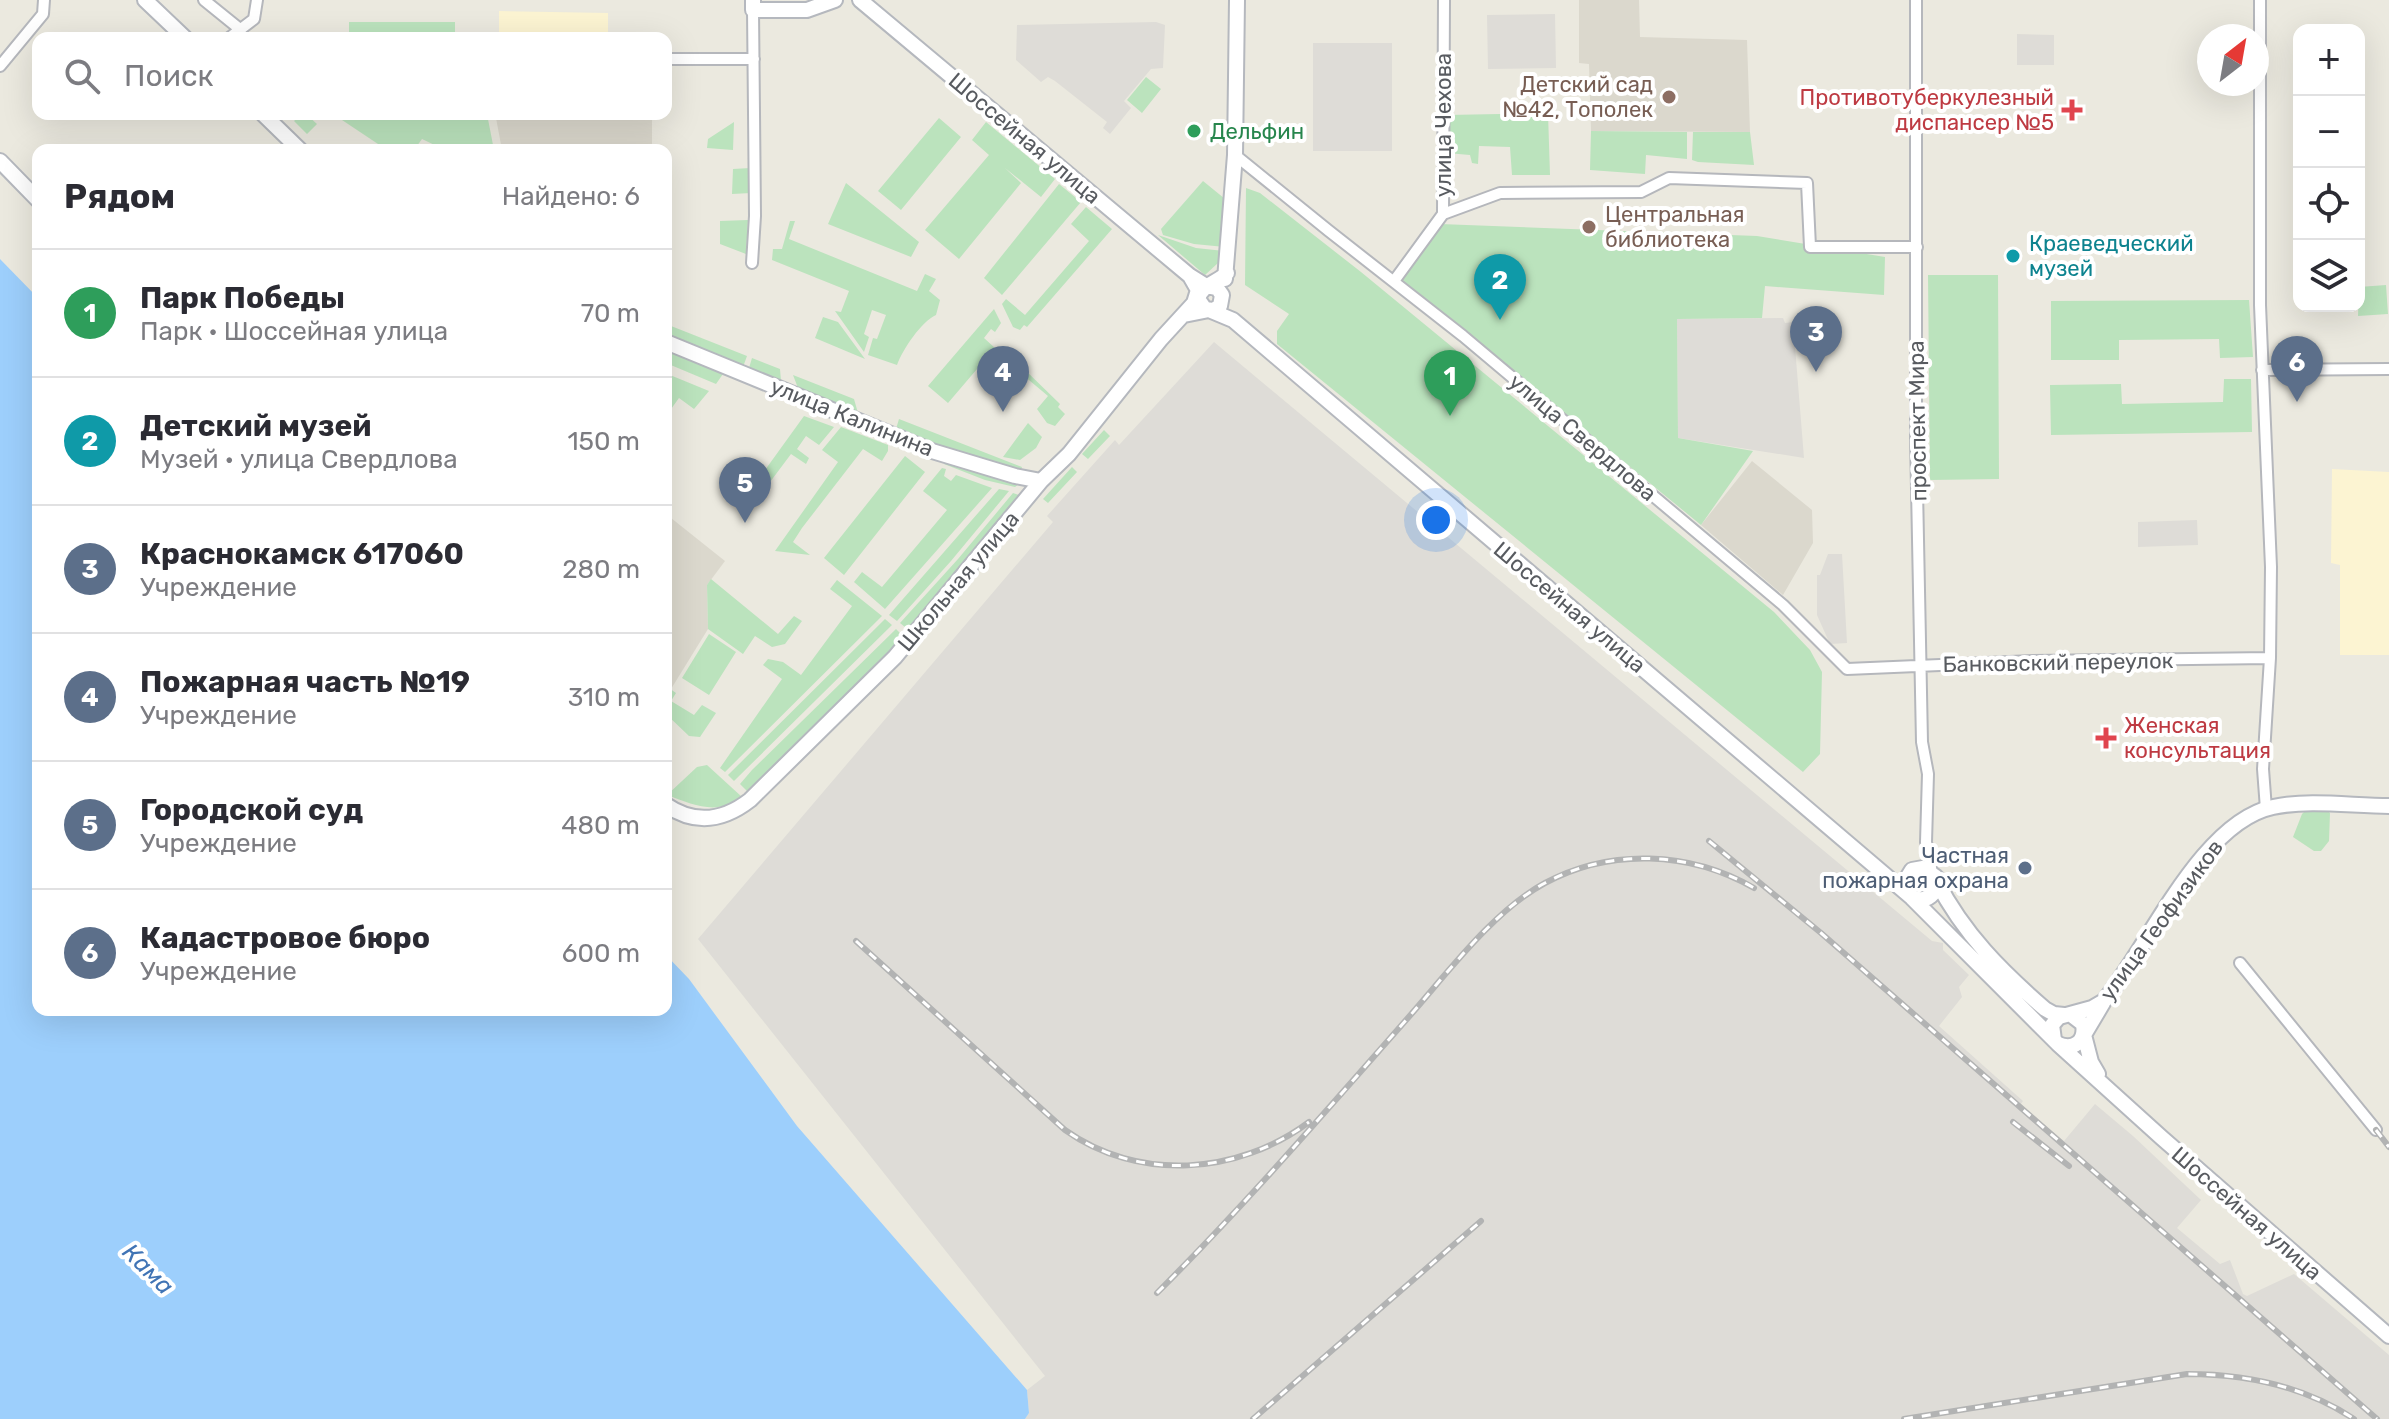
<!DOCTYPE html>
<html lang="ru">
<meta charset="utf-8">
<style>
:root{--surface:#fff;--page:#f2f2f3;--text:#2b2b33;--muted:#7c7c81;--line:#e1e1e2;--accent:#0f766e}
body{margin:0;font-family:Rubik,sans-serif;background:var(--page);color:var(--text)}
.controls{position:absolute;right:24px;top:24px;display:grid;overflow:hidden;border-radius:16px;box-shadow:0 8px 32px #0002}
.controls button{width:72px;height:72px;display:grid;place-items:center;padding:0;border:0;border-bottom:2px solid var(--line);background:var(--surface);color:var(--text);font:40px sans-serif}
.compass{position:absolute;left:2197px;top:24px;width:72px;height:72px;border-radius:50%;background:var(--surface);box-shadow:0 8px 32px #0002;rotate:31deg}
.you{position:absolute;left:1436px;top:520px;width:28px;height:28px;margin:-20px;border:6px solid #fff;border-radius:50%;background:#1a73e8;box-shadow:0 0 0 12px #1a73e833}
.badge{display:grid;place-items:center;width:52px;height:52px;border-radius:50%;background:var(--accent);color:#fff;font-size:26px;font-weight:700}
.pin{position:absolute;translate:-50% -66px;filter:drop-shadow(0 2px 4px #0008)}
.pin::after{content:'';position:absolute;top:42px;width:28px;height:24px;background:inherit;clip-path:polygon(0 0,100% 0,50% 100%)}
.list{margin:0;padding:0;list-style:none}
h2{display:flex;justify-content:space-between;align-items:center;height:104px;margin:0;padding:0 32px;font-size:34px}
h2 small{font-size:26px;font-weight:400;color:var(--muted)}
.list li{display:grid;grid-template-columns:52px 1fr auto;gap:24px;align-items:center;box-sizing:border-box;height:128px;padding:0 32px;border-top:2px solid var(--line)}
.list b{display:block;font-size:30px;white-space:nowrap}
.list p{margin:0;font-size:26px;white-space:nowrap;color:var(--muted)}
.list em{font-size:26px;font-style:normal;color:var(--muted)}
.icon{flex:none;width:44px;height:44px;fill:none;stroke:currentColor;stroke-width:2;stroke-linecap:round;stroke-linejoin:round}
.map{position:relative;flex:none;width:2389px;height:1419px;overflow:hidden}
.search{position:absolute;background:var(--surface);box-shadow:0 8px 32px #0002;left:32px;top:32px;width:640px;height:88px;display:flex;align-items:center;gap:20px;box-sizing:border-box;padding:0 28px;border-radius:16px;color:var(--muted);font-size:30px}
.panel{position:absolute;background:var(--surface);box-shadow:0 8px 32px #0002;left:32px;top:144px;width:640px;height:872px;border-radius:16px}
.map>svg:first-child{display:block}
</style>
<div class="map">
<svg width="2389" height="1419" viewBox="0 0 2389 1419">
<rect width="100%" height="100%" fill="#ebe9df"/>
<path fill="#fcf4d2" d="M499 11 608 13V38H499Z
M2332 469 2389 472V655H2340V565L2331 563Z"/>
<path fill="#dedcd7" d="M1555 14 1556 68 1488 69 1487 15Z
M1156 22 1165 25 1163 68 1151 69 1124 101 1131 108 1110 134 1103 128 1107 122 1055 81 1048 77 1041 82 1016 60 1017 25Z
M2017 34 2054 35V65H2017Z
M1313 43H1392V151H1313Z
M1783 318 1785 323 1793 322 1804 458 1678 438 1677 319Z
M1214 342 1932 941 1943 943V950L1969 975 1959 987 1962 997 1939 1026 2023 1101 2020 1105 2064 1141 2095 1104 2133 1136 2201 1200 2177 1228 2220 1264 2230 1260 2243 1294 2247 1296 2294 1274 2389 1355V1419H1025L1029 1413 1027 1390 1045 1376 698 939 1053 522 1047 516 1115 440 1119 445Z
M2197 520 2198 545 2138 547V522Z
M1828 554H1842L1847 643 1830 644 1817 615V575H1820Z"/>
<path fill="#dbd8cd" d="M1579 0H1639L1640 37 1747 40 1750 132 1591 131 1589 64 1579 63Z
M511 114H652V150H502L496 118 510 119Z
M1752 461 1812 510 1813 543 1783 595 1701 525Z
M666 514 725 561 707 585 708 629 671 689 666 684Z"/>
<path fill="#bbe3bd" d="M349 22H455V38H349Z
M1146 77 1161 89 1142 113 1127 100Z
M1548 113 1550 175H1512L1510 147 1479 146 1478 164 1472 163 1470 155 1447 153V115Z
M301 114H306L317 124 307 134 294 121Z
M343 114H487L494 150H445L422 139 414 150H387L342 120Z
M939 118 961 137 901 210 878 191Z
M734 122 733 150 707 148 708 139Z
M986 122 1055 179 1041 197 1005 168 1021 183 959 259 925 230 989 155 972 140Z
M1591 131 1687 132V159L1646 155 1645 174 1590 170Z
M1693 132H1750L1754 165 1698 162 1692 160Z
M750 168 751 193 732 194 733 169Z
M1203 181 1230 203 1225 247 1194 244 1163 235 1161 229Z
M846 183 919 242 911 257 828 224Z
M1059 184 1081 202 1002 295 984 278Z
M1246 188 1260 193 1361 272 1774 612 1810 650 1822 672 1820 754 1803 772 1277 344V331L1289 314 1245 285Z
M1086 207 1112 229 1027 327 1024 325 1020 330 1013 327 1002 304 1006 299 1025 315 1089 241 1071 224Z
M748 220 746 254 720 244V221Z
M790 221H795L789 239 917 291 925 274 936 279 929 291 940 300 936 315C921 322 903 349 897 365L868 355 873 338 877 339 886 315 872 310 864 334 869 337 864 352 835 311 841 312 849 291 772 260 773 249H782Z
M1440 224 1757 236 1885 257 1884 295 1765 286 1762 318 1677 319 1678 438 1753 451 1701 525 1399 278Z
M1158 235 1196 248 1224 251 1218 263 1205 275Z
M1928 275H1998L1999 479 1930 480Z
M2386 285 2388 314 2358 316 2359 287Z
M2249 300 2253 357 2220 358 2219 339 2119 340V360H2051V301Z
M994 309 1001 323 995 332 991 329 984 338 995 348 948 403 928 386Z
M823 317 838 322 865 359 815 338Z
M666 324 747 356 743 367 666 336Z
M666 348 725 371 716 384 666 363Z
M752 358 780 369 781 381 749 368Z
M1021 366 1060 404 1058 407 1065 414 1055 426 1047 423 1037 409 1048 396 1017 370Z
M670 375 709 391 694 409 679 398 666 416V381Z
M793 375 854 399 858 413 798 388Z
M2224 379H2251L2252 432 2051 435 2050 385 2121 384 2122 404 2223 402Z
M804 416 834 427 819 445 806 436 797 449 809 458 806 464 791 454 752 506 733 490 736 486 747 495Z
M899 419 1022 467 1021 470 957 455 896 429Z
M1028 423 1042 437 1036 448 1020 460 1003 457Z
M841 427 888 445V451L882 461 863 449 802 528 793 542 810 555 775 551 838 462 822 450Z
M1104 430 1110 436 1088 459 1082 454Z
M905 456 925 472 844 575 824 558Z
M948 460 1023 480 1015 487 985 480 944 464Z
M1072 467 1077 472 1048 503 1043 499Z
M942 468 946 469 944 476 951 481 956 475 992 488 885 609 854 582 862 572 882 587 947 510 923 491Z
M999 489 1009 491 951 561 897 621 889 615Z
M1013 493 1024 497 911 632 900 623 958 559Z
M711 579 778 634 794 616 802 621 785 644 772 647 755 636 743 654 708 629 707 585Z
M837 580 882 616 725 772 720 768 782 679 763 665 768 659 783 662 801 675 852 606 830 589Z
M885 619 892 625 734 781 728 775Z
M896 629 905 638 749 793 740 784 752 770Z
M709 634 736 652 709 695 682 678Z
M666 686 676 693 671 701 694 715 702 705 716 713 700 737 689 736 666 714Z
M707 765 742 797C717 816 694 805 667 795L697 767Z
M2306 810H2327L2330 813 2329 841 2321 851H2314L2293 837 2302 814Z"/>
<path fill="#9dcffc" d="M0 259 38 298V1010H666V955L689 979 797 1126 1027 1390 1029 1413 1025 1419H0Z"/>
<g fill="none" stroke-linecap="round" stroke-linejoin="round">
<defs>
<path id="street" d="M204 0 241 30
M1916 0V438L1922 742 1928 774 1926 842 1932 873
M2260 0V305L2271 567 2270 658 2263 769 2266 809
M229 38 254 19 257 0
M666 59H754
M0 66 43 14 44 0
M1235 155 1329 231 1463 336 1783 605 1847 669 2033 661 2270 658
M1443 214 1500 193 1641 192 1669 178 1807 183 1810 247H1917
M752 263 755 216 753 10
M1394 281 1443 214 1444 0
M2262 370 2389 369
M2240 963 2376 1130"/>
<path id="secondary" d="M145 0 185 38
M753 0V10H807L835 0
M860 0 1190 276 1206 286 1217 288 1222 295 1220 306 1213 310 1205 309 1198 299C1201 285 1217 283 1227 273
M263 114 300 150
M0 161 38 200
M1225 279 1235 155 1237 0
M1184 315 1209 310 1233 320 1911 897C1927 904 1939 894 1936 877L1923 868 1912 870 1904 883 1907 893
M666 342 932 451 1015 476 1041 481
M666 805C695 825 723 821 750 800L895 657 1041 481 1069 454 1161 339 1194 303 1198 290 1190 276
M1937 882C1964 934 2001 971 2045 1009L2054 1014 2064 1015
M1912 898 2058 1044C2074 1051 2086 1041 2083 1024L2070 1014 2059 1017 2052 1025 2054 1040
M2070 1014 2092 1008 2104 1001C2149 946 2201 822 2273 807 2310 799 2352 806 2389 806
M2058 1044 2162 1138 2389 1336
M2098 1074 2091 1062 2084 1035 2103 1003"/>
</defs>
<use href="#street" stroke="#b5b7bc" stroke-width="14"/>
<use href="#secondary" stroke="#b5b8be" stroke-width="18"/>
<use href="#street" stroke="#fff" stroke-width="10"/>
<use href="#secondary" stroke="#fff" stroke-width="14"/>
<defs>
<path id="rail" d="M1709 841 1821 933 2377 1419
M856 941 1065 1130C1138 1182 1238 1175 1309 1122
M2013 1122 2069 1166
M2376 1130 2389 1147
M1157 1293C1245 1205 1325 1112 1407 1019 1446 975 1493 911 1545 883 1610 848 1690 851 1754 888
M1253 1419 1481 1221
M1904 1419 2187 1374C2246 1374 2304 1386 2354 1419"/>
</defs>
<use href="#rail" stroke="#b2b3b3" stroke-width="6"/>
<use href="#rail" stroke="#fff" stroke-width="3" stroke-dasharray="9" stroke-linecap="butt"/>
</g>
<g fill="#8d6e63" stroke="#fff" stroke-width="3">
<circle cx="1669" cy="97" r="8"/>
<circle cx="1589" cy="227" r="8"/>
</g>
<g fill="#e0444e" stroke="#fff" stroke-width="3">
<path d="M2068 98h8v8h8v8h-8v8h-8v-8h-8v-8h8z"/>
<path d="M2102 726h8v8h8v8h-8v8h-8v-8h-8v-8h8z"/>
</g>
<circle fill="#2e9e5b" stroke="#fff" stroke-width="3" cx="1194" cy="131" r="8"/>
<circle fill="#0f9aa8" stroke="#fff" stroke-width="3" cx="2013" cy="256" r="8"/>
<circle fill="#5c6f8a" stroke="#fff" stroke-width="3" cx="2025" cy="868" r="8"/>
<g text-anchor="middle" stroke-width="8" stroke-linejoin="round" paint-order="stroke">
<g font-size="22" fill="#785e54" stroke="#fff" text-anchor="end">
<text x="1653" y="92">Детский сад<tspan x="1653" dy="25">№42, Тополек</tspan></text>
<text x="1605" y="222" text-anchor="start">Центральная<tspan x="1605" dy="25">библиотека</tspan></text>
</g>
<g font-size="22" fill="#be3a42" stroke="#fff" text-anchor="end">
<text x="2054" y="105">Противотуберкулезный<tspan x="2054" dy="25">диспансер №5</tspan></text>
<text x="2124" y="733" text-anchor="start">Женская<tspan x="2124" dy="25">консультация</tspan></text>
</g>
<g font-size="22" fill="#585b60" stroke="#fff">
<text transform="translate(1443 125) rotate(-90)" y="8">улица Чехова</text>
<text transform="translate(1025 138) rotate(40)" y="8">Шоссейная улица</text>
<text transform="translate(852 417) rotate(22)" y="8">улица Калинина</text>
<text transform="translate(1917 421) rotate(-91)" y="8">проспект Мира</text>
<text transform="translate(1583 437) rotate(40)" y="8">улица Свердлова</text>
<text transform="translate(958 581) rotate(-50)" y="8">Школьная улица</text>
<text transform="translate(1570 607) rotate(40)" y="8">Шоссейная улица</text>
<text transform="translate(2058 662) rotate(-1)" y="8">Банковский переулок</text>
<text transform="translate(2161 920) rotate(-54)" y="8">улица Геофизиков</text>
<text transform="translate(2247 1213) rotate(41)" y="8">Шоссейная улица</text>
</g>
<g font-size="22" fill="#27864d" stroke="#fff" text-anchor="start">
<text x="1210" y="139">Дельфин</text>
</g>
<g font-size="22" fill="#0d838f" stroke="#fff" text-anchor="start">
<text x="2029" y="251">Краеведческий<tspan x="2029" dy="25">музей</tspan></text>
</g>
<g font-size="22" fill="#4e5e75" stroke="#fff" text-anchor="end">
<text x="2009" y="863">Частная<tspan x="2009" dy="25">пожарная охрана</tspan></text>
</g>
<g font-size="24" font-style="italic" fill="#4074b5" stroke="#fff">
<text transform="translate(148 1269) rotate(45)" y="8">Кама</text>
</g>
</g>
</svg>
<div class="controls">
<button>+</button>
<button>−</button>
<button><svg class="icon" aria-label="locate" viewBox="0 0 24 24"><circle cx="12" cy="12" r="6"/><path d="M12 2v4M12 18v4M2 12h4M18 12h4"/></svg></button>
<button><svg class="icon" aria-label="layers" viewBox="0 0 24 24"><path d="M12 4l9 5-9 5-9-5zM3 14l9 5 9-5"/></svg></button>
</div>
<svg class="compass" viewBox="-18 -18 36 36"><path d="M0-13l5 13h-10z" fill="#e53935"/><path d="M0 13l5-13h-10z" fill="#7c7c81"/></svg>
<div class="you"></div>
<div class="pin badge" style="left:1450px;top:416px;background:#2e9e5b">1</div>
<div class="pin badge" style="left:1500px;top:320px;background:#0f9aa8">2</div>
<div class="pin badge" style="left:1816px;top:372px;background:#5c6f8a">3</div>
<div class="pin badge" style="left:1003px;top:412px;background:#5c6f8a">4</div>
<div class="pin badge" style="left:745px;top:523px;background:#5c6f8a">5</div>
<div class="pin badge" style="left:2297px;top:402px;background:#5c6f8a">6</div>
<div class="search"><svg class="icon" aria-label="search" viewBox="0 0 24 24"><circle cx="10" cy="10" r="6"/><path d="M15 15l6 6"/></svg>Поиск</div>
<section class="panel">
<h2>Рядом<small>Найдено: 6</small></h2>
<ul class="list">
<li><span class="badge" style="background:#2e9e5b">1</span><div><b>Парк Победы</b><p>Парк · Шоссейная улица</p></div><em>70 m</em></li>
<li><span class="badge" style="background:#0f9aa8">2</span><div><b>Детский музей</b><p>Музей · улица Свердлова</p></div><em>150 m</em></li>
<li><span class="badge" style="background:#5c6f8a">3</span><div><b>Краснокамск 617060</b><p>Учреждение</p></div><em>280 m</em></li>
<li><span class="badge" style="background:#5c6f8a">4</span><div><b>Пожарная часть №19</b><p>Учреждение</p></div><em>310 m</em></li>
<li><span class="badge" style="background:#5c6f8a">5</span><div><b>Городской суд</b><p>Учреждение</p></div><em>480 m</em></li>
<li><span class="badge" style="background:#5c6f8a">6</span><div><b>Кадастровое бюро</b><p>Учреждение</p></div><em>600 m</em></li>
</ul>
</section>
</div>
